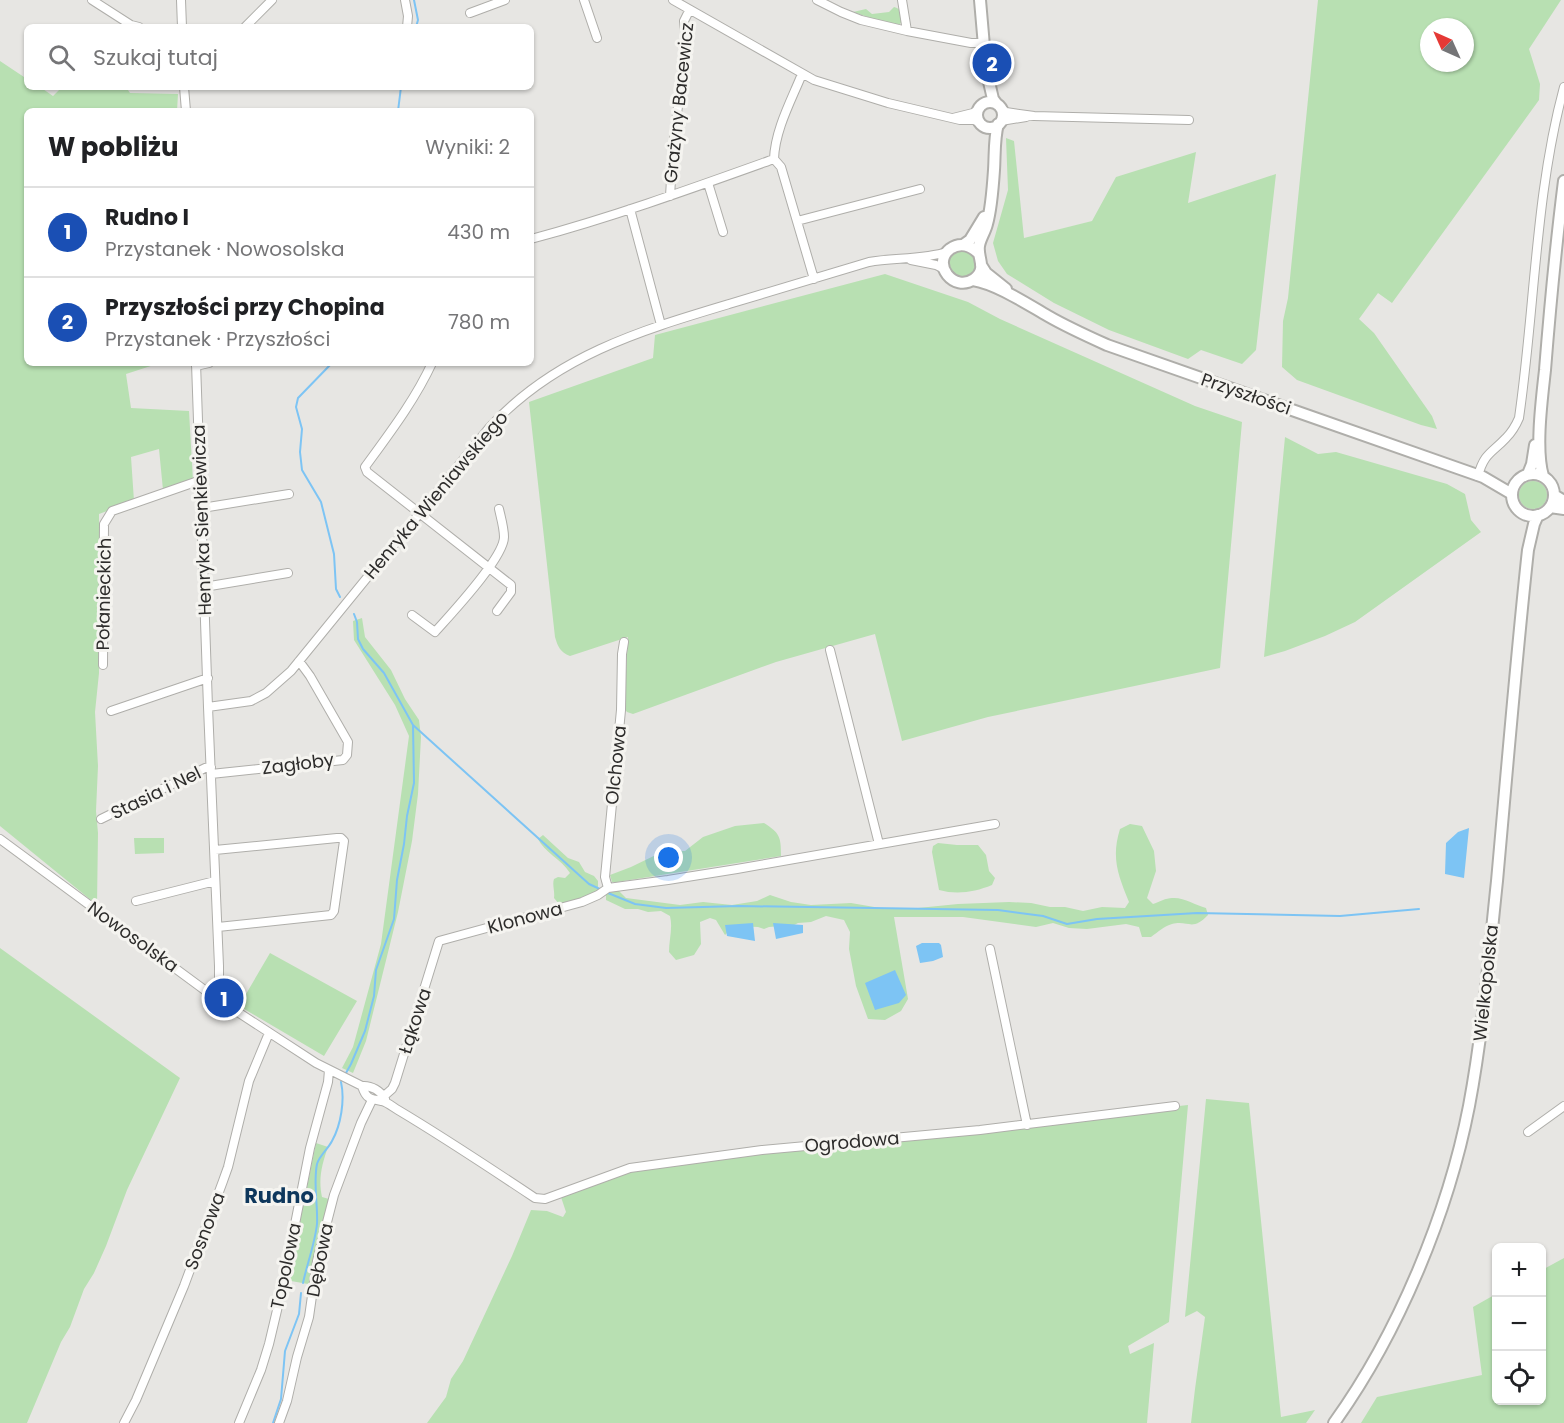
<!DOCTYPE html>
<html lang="pl">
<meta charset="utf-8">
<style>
:root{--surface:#fff;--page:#f6f6f6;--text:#202124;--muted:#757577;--line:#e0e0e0;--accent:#1a73e8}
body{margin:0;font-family:Poppins,sans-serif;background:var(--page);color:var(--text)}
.controls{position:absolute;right:18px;bottom:18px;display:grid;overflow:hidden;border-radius:9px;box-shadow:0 2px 4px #0004}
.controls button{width:54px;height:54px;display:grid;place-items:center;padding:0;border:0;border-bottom:2px solid var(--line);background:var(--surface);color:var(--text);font:30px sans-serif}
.compass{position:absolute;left:1420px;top:18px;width:54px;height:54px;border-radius:50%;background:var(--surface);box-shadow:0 2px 4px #0004;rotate:315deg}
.you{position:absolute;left:669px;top:858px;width:21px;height:21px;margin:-15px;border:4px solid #fff;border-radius:50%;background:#1a73e8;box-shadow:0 0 0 9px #1a73e833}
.badge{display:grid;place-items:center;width:39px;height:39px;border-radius:50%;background:var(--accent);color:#fff;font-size:20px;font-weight:700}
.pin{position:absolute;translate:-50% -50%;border:3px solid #fff;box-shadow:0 2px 6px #0006}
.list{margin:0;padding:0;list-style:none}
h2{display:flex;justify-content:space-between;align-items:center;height:78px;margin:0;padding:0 24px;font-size:26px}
h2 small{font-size:20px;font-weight:400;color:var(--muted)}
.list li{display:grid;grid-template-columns:39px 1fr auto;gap:18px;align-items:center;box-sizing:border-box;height:90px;padding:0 24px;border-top:2px solid var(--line)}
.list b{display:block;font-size:22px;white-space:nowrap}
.list p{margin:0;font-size:20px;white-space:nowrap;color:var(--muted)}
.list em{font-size:20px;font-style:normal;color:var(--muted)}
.icon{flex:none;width:33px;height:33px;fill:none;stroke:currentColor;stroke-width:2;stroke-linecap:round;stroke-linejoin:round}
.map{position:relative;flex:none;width:1564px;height:1423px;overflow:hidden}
.search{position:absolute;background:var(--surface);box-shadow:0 2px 4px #0004;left:24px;top:24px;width:510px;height:66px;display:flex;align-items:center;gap:15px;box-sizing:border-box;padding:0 21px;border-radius:9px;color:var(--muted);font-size:22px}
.panel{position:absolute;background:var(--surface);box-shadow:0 2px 4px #0004;left:24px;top:108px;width:510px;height:258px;border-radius:9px}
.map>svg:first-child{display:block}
</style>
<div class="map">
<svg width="1564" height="1423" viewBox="0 0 1564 1423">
<rect width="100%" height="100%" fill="#e7e6e3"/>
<path fill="#b8e0b2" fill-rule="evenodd" d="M1318 0H1561L1529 49 1540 84 1539 100 1392 303 1378 293 1359 319 1374 333 1432 416 1437 429 1421 425 1297 380 1282 367 1283 321 1288 298ZM1429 27H1465V63H1429Z
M894 7C901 9 902 12 903 19L900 24 895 26 853 12 866 9 872 14 889 12Z
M0 61 27 79V87H40L53 96 62 87H126L130 93 178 94 177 111H27V363H160L126 374 131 408 189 411 193 481 163 490 159 449 131 457 134 501 99 514V673L95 712 98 766 96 811 98 833 97 905 0 826Z
M1006 138 1014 141 1024 238 1092 221 1116 177 1196 152 1188 203 1276 174 1256 350 1242 364 1201 350 1188 359 1109 330 1054 303 1007 274 998 261 993 243 1008 190Z
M948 264a14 14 0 1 1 28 0a14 14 0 1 1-28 0Z
M885 274 968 302 1000 319 1195 406 1242 422 1220 668 988 717 902 741 875 634 776 662 633 714 627 712 624 708 628 637 570 656C560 652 558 647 555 637L529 402 653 358 655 335Z
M1285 437 1318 454 1336 452 1447 484 1465 494 1471 520 1481 532 1355 622 1325 636 1285 651 1264 657Z
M1519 495a14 14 0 1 1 28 0a14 14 0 1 1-28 0Z
M362 618 365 637 391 670 405 699 419 720 421 737 418 794 412 841 398 912 366 1041 353 1073 342 1068 353 1047 381 944 409 736 395 705 354 640 353 621Z
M764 823C780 833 781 837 781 856L617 882H612L610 875 631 867 664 851H685L703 837 735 826Z
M1130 824 1142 826 1154 851 1156 871 1147 898 1153 904C1159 902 1166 898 1172 898 1184 897 1195 905 1206 908L1208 915C1192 932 1189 920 1172 924 1164 926 1158 932 1151 937H1142L1139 927 1126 924 1087 929 1069 928 1053 923 1036 927 963 917H894L908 999 901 1011 885 1020 868 1019 856 986 849 949 850 932 844 920 826 916 811 922 798 923 788 928 781 926 769 927 764 929 758 927 734 926 725 935 716 920 710 918 700 922 701 944 694 955 676 960 669 952C669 940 673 928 670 916L661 911 648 912 638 909H625L606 900V892L617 889 626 898 680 905 703 902 732 905 757 901 770 895 791 902 811 905 851 903 886 909 918 908 958 904 1009 902 1031 903 1050 907H1065L1083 911 1102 907 1125 908 1129 902C1118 875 1111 858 1120 829Z
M543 835 568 858 579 862 585 872 594 876 598 881V890L592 896 559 904 554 898C555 891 552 885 554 879L558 877 565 878 570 873C561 859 544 852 538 839Z
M134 838H164V853L135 854Z
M938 843 957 845H978L986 855 989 871 995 878 992 885C975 892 957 895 939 890L932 852 933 846Z
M0 948 180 1078 127 1190 106 1246 94 1273 84 1289 70 1327 61 1342 27 1423H0Z
M270 953 357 1001 324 1056 239 1006Z
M1206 1099 1249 1103 1281 1417 1315 1410 1306 1423H1191L1195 1389 1205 1317 1197 1311 1185 1317Z
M1188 1105 1169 1322 1128 1346 1130 1354 1154 1343 1147 1423H427L446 1397 451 1379 463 1361 512 1256 531 1210 547 1211 563 1217 566 1212 561 1197 630 1170 806 1148Z
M316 1143 328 1147C322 1164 318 1179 322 1197L329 1199 311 1279 308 1284 291 1281 289 1276Z
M1564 1258V1423H1361L1377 1397 1482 1375 1473 1307 1496 1294V1400H1542V1270Z"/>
<path fill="#7dc4f4" d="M1469 828 1464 878 1445 874 1446 843 1458 832Z
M753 923 755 941 727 936 725 925Z
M773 923 803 925V933L776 939Z
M922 943H939L941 945 943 957 933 961 920 963 916 946Z
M895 970 906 995 899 1003 875 1010 865 983Z"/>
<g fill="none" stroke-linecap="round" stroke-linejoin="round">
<path stroke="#7dc4f4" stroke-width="2" d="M414 0 418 20 416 27
M398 111 401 87
M332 363 298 398 296 407 302 429 300 452 302 470 321 502 334 554 336 589 340 597
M413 725 589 884 602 890
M608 893 635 904 666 908 739 906 998 910 1043 916 1067 924 1097 919 1197 913 1340 916 1419 909
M346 1073 351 1064 365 1031 374 996 376 970 394 919 397 880 404 844 407 816 414 783 413 725 384 673 363 649 358 639 357 622 354 614
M303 1283C307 1264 315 1243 317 1224 318 1204 313 1184 317 1164 319 1156 328 1149 332 1141 341 1125 345 1100 341 1082
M273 1423 281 1399 285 1351 299 1314 301 1293"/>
<defs>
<path id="street" d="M92 0 131 25 139 27
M181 0 182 27
M405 0 408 16 407 27
M584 0 597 38
M673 0 814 80 888 103 960 120H974L979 122
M817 0 841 12 861 20 907 31 971 43H984
M902 0 907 31
M470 13 505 0
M245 27 272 0
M802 74C791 101 775 130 774 159L781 167 814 279
M184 87 186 111
M1001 108 1006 112 1034 116 1189 120
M953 118 973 113 978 110
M1001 121 1026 117
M708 183 723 232
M670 196 673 147 686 41 684 21 689 11
M630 209 661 325
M797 221 920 189
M531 239C613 217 693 188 774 159
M911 260 936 265 944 269
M196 363 208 707 219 966V981L210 994
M432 363C415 400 389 434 365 467L367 472 511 585V592L497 611
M196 366 209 363
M1478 476C1484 453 1492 453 1506 438 1512 432 1516 425 1519 418 1535 308 1535 194 1564 87
M202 508 289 494
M204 587 288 573
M412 615 435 632C450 615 504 558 504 537 504 528 501 518 499 509
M830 650 879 844
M103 665 104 524 112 511 201 480
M208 707 251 701 266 693 291 671 489 428C555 356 639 331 729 304 776 290 823 276 869 262 893 258 926 259 947 252
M111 711 208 678
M211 774 343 760 347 755 348 742 310 676 299 661
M101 819 205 768 211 767
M0 839 210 994 316 1063 362 1086C371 1085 381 1091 385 1099L383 1101
M215 850 337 838H341L344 841 334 911 331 915 218 927
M608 888 668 880 737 869 995 824
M608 888 605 877 621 710 622 654 624 642
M136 901 215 881
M990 949 1027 1125
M362 1086C366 1099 370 1099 382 1101 387 1102 393 1107 398 1110 445 1138 490 1168 535 1198L545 1199 630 1168 762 1150 980 1130 1175 1106
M384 1096 392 1089 395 1083 439 941 582 902 598 895 608 888
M1528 1132 1564 1106
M124 1423 136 1400 184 1286 223 1181 228 1167 249 1081 269 1033
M239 1423 261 1370 269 1344 283 1285 310 1148 328 1082 329 1070
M279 1423 287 1401 297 1357 309 1317 317 1261 334 1195 361 1123 372 1100"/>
<path id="secondary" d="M980 0 986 69 993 99 996 103
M977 115a13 13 0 1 1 26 0a13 13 0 1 1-26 0Z
M963 245 970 240 984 217
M979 254C971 245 960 242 950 249 931 264 954 293 974 279 988 269 977 258 979 246 980 239 985 232 987 224 991 210 993 185 994 170 995 155 994 138 998 124
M981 265 986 273 1006 289
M973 280C997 284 1027 304 1048 316 1067 327 1087 336 1107 345L1483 477 1512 494
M1512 495a21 21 0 1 1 42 0a21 21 0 1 1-42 0Z
M1528 474 1532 464 1535 445
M1543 476C1535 449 1542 398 1545 370 1550 307 1556 244 1564 181
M1554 495 1564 501
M1550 507 1564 509
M1334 1423C1398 1334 1448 1214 1469 1106 1483 1032 1489 956 1497 881 1507 770 1516 660 1528 550L1534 524 1538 515"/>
</defs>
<use href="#street" stroke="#afaeaa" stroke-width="10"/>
<use href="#secondary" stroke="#afaeaa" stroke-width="14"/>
<use href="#street" stroke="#fff" stroke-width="8"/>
<use href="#secondary" stroke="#fff" stroke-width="10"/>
</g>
<g text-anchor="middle" stroke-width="6" stroke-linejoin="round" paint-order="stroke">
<g font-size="18" fill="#2d2c2b" stroke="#f5f4f0">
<text transform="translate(679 103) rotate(-84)" y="6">Grażyny Bacewicz</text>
<text transform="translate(1246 394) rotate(19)" y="6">Przyszłości</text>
<text transform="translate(436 495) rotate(-50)" y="6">Henryka Wieniawskiego</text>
<text transform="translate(202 520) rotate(-92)" y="6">Henryka Sienkiewicza</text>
<text transform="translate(104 594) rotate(-89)" y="6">Połanieckich</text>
<text transform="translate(298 764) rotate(-7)" y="6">Zagłoby</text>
<text transform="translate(616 765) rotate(-84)" y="6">Olchowa</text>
<text transform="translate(156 793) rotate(-26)" y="6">Stasia i Nel</text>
<text transform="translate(525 918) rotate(-15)" y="6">Klonowa</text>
<text transform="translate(133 937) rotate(36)" y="6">Nowosolska</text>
<text transform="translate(1486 983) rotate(-84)" y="6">Wielkopolska</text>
<text transform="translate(415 1021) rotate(-72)" y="6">Łąkowa</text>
<text transform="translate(852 1142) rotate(-5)" y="6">Ogrodowa</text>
<text transform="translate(205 1231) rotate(-69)" y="6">Sosnowa</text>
<text transform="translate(320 1260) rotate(-79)" y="6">Dębowa</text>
<text transform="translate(286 1266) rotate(-78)" y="6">Topolowa</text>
</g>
<g font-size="21" font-weight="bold" fill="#0e375c" stroke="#f5f4f0">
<text x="279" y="1203">Rudno</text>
</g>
</g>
</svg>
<div class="controls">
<button>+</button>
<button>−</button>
<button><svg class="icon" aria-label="locate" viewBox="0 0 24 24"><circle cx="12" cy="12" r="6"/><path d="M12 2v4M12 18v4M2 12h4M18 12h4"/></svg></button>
</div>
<svg class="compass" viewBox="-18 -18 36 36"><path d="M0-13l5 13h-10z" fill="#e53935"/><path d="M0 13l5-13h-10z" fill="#757577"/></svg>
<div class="you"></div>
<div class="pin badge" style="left:224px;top:998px;background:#1a4fb4">1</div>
<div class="pin badge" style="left:992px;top:63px;background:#1a4fb4">2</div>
<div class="search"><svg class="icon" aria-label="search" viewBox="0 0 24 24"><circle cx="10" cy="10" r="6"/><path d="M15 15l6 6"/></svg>Szukaj tutaj</div>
<section class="panel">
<h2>W pobliżu<small>Wyniki: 2</small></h2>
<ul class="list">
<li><span class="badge" style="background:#1a4fb4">1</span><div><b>Rudno I</b><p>Przystanek · Nowosolska</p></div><em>430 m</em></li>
<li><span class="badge" style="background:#1a4fb4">2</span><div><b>Przyszłości przy Chopina</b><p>Przystanek · Przyszłości</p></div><em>780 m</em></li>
</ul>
</section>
</div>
